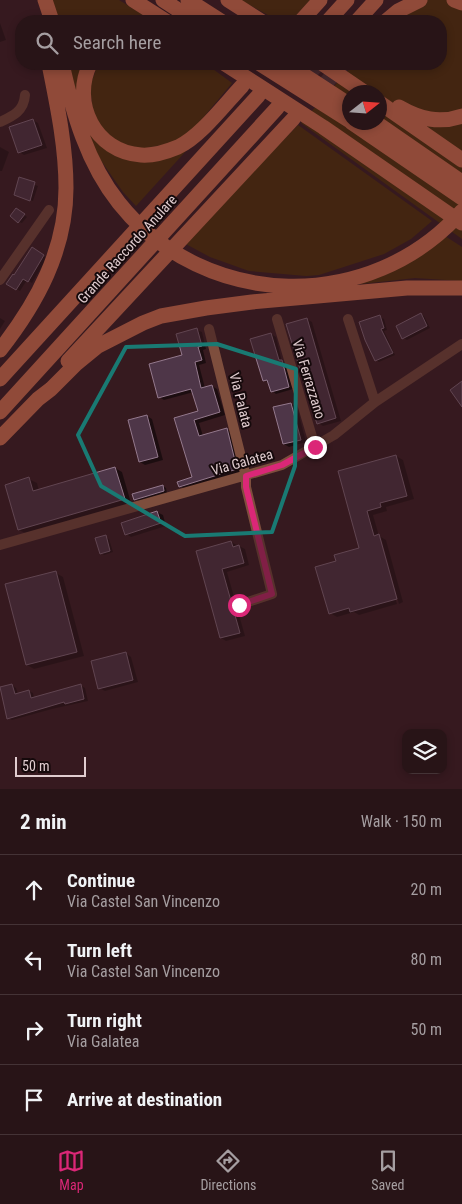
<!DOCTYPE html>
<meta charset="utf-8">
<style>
:root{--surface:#281417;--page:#301d20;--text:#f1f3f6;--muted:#a59ea1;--line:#443336;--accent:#db2777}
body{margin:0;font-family:"Roboto Condensed",sans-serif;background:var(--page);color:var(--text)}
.controls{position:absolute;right:15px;bottom:15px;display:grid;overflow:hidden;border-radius:10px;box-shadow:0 2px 8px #0003}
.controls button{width:45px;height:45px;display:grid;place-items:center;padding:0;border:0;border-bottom:1px solid var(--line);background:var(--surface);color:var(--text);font:25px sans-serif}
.compass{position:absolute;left:342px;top:85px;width:45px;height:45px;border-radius:50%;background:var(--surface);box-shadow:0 2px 8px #0003;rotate:73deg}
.scale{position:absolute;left:15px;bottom:12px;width:71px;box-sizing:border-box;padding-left:5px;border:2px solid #e0cccf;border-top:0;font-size:14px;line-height:18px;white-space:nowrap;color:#e0cccf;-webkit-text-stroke:4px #15090b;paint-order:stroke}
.stop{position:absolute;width:15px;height:15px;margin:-11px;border:4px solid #db2777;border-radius:50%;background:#fff}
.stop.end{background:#db2777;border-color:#fff;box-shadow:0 1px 5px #0008}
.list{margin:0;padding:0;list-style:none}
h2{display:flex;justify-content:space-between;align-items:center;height:65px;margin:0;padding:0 20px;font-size:21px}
h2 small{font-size:16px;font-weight:400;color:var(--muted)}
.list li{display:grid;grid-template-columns:32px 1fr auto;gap:15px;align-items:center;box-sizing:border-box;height:70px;padding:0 20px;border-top:1px solid var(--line)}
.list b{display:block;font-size:19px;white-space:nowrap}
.list p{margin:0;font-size:16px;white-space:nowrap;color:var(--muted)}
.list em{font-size:16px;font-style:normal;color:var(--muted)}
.icon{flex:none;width:28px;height:28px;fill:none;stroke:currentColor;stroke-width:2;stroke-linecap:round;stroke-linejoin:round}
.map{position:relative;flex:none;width:462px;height:789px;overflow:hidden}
.search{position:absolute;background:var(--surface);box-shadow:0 2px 8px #0003;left:15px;right:15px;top:15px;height:55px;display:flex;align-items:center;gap:12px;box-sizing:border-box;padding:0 18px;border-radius:20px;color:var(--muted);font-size:19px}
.sheet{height:345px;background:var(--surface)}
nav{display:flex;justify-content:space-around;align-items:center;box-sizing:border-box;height:70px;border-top:1px solid var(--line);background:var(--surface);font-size:14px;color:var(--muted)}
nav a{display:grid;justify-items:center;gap:2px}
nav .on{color:var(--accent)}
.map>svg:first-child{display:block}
</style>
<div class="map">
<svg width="462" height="789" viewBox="0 0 462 789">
<rect width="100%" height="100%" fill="#361a1f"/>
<path fill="#533400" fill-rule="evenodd" d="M48 0H119L153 21H54Z
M240 0H310L291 21H279Z
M411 0H462V239L301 123 354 64H441V21H392ZM350 92H380V122H350Z
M66 64H85L78 93 123 158 196 140 136 206 123 192 95 152Z
M98 64H206L232 83 197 125 177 142 137 150 107 136 93 113 90 86Z
M298 125 432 221 411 239 384 254 319 275 306 276 249 271 210 257 184 243Z
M445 236 462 247V281L415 278 352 285Z"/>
<path fill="#0007" d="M0 23 6 40 0 42Z
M33 120 38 123 47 148 24 155 19 152Z
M0 147 9 152 2 171H0Z
M20 179 38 186 33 201 15 195Z
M20 211 27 217 22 223 19 222Z
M32 249 47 258 32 283 27 280 20 291 7 284 15 277Z
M421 314 424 316 430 328 407 340 403 338Z
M380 317 384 319 387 330 384 331 395 355 379 362 376 360Z
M0 318 5 321 0 329Z
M307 319 312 322 341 421 323 426 318 423Z
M197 330 202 332 206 349 203 350 206 363 199 365 205 388 212 386 217 389 225 415 199 423 203 436 226 429 232 432 242 472 185 489 180 486 193 478 176 419 199 412 194 392 164 400 159 397 183 356Z
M271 334 276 337 282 362 286 364 293 389 276 394 272 391 269 383 264 380Z
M291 404 297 407 306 442 289 447 284 444Z
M147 416 152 419 163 460 145 465 140 462Z
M396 456 403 460 414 499 386 507 387 511 373 515 379 536 386 540 403 602 399 604 381 538H378L397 604 359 615 354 612 337 617 330 613 338 562 361 548 339 472Z
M115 468 122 472 131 503 27 534 19 530 29 479 37 483 39 491Z
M163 486 166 488 167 493 139 501 135 499Z
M157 512 163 515 166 526 131 537 126 534Z
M105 537 109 539 113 552 104 555 101 553Z
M231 542 245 549 249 565 227 572 245 636 226 641 221 638 198 551Z
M56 573 63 577 84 656 34 669 27 665Z
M126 653 131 657 138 682 105 691 99 688Z
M12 685 16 688 18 694 29 691 33 693 34 698 80 685 85 688 88 701 52 709 12 720 8 718Z"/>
<path fill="#4e3648" stroke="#94798d" d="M33 119 42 145 18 153 9 127Z
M19 177 35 182 30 201 14 195Z
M16 208 25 214 18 223 10 216Z
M32 247 44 255 28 282 23 279 16 290 6 284 13 274 14 275Z
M421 313 427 326 402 339 396 326Z
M380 315 384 328 381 329 393 353 375 361 365 340 359 322Z
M307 318 336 418 317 424 286 324Z
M197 328 202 346 198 347 202 360 195 362 201 388 212 385 220 412 194 420 199 436 227 428 237 469 179 487 177 482 192 477 174 418 198 411 191 389 158 398 149 364 182 355 176 334Z
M271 333 279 360H282L289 387 271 392 267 380 263 381 250 339Z
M462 381V407L450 390Z
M291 403 301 440 283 444 273 407Z
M147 415 158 457 139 462 128 420Z
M396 455 407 496 380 503 381 507 367 511 374 536 379 534 397 599 350 612 349 608 329 614 315 567 336 561 334 555 359 548 338 471Z
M115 467 125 499 18 530 5 485 29 477 33 491Z
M163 485 164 491 134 500 132 494Z
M157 511 161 523 125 535 121 523Z
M106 535 110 551 100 554 95 538Z
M231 541 233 547 239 545 244 563 222 569 240 633 220 638 196 551Z
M56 571 77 652 26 665 5 584Z
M126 652 133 680 98 689 91 661Z
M12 684 15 694 29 690 31 698 81 684 84 699 65 704 64 702 7 719 0 687Z"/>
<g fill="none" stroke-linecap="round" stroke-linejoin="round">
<path stroke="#503539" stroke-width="15" stroke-dasharray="15 8" stroke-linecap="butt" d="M277 108 318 64
M293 119 343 64"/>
<path stroke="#7e4e3d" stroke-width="10" d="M0 122C13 116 24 111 25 95
M0 280 49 210
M277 319 315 447
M348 319 375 402
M209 329 246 477V487L272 594 239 605
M0 545 282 465 334 435 375 402 462 344"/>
<path stroke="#fc855a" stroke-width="15" d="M45 0 52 21
M133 0 166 21
M163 0 195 21
M188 0 221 21
M228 0 261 21
M454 0 462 3
M301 21 320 0
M328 21 347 0
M357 21 376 0
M386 21 398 11 420 0
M62 64C73 113 87 163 119 203 205 311 371 314 462 211
M90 64C71 103 95 152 141 155 154 156 166 152 178 147 200 137 225 104 242 86
M225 64 323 127 462 223
M260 64 350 121
M287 64 350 105
M323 64 364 92
M380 103 462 160
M399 107C420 119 439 124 462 116
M351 122 462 198
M375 122 462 182
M0 350C37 303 66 250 66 188 66 146 57 104 49 64
M68 361 293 119
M0 379 258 96
M0 412 277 108
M0 438 38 399 51 389 76 364 98 346 143 323 161 316 206 308 252 302 407 288H462"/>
</g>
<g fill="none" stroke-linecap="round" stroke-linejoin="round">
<path stroke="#db2777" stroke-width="6" d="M239 605 272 594 246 487V476L282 465 315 447"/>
</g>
<path d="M0 0H462V789H0ZM217 344 296 369 295 466 272 532 185 536 101 486 78 435 126 347Z" fill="#361a1f" fill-opacity=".55" fill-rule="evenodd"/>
<path fill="none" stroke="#197a73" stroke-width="4" stroke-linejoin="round" d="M217 344 296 369 295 466 272 532 185 536 101 486 78 435 126 347Z"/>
<g text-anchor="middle" stroke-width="4" stroke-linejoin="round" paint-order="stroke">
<g font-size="14" fill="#e0cccf" stroke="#15090b">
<text transform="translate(127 249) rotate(-48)" y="5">Grande Raccordo Anulare</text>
<text transform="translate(309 379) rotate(73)" y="5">Via Ferrazzano</text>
<text transform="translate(241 400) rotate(76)" y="5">Via Palata</text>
<text transform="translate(242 462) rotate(-16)" y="5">Via Galatea</text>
</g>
</g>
</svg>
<div class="controls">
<button><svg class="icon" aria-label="layers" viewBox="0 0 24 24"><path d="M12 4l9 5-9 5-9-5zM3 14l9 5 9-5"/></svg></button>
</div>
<svg class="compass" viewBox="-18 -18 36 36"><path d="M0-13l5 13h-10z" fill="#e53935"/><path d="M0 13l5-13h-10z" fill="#a59ea1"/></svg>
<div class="scale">50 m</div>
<div class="stop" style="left:239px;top:605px"></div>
<div class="stop end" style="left:315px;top:447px"></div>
<div class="search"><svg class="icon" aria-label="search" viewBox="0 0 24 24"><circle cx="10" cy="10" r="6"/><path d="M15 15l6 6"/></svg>Search here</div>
</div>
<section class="sheet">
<h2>2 min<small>Walk · 150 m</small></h2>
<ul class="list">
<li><svg class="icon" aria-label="ahead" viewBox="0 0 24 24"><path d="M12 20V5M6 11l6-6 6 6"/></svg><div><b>Continue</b><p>Via Castel San Vincenzo</p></div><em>20 m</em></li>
<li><svg class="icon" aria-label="left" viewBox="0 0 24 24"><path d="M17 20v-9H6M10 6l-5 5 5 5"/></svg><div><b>Turn left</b><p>Via Castel San Vincenzo</p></div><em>80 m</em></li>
<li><svg class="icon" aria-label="right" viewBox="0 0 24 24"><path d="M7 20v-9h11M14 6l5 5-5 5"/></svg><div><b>Turn right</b><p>Via Galatea</p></div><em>50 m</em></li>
<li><svg class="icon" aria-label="arrive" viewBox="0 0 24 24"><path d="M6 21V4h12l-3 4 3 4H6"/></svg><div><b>Arrive at destination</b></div></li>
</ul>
</section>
<nav>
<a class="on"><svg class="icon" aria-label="map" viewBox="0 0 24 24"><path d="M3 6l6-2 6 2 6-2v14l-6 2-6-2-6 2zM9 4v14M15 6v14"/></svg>Map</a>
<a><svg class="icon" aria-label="directions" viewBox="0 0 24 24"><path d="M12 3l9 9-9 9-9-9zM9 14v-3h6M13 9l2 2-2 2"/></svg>Directions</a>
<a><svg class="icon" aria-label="saved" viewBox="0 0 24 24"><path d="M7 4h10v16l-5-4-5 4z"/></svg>Saved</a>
</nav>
